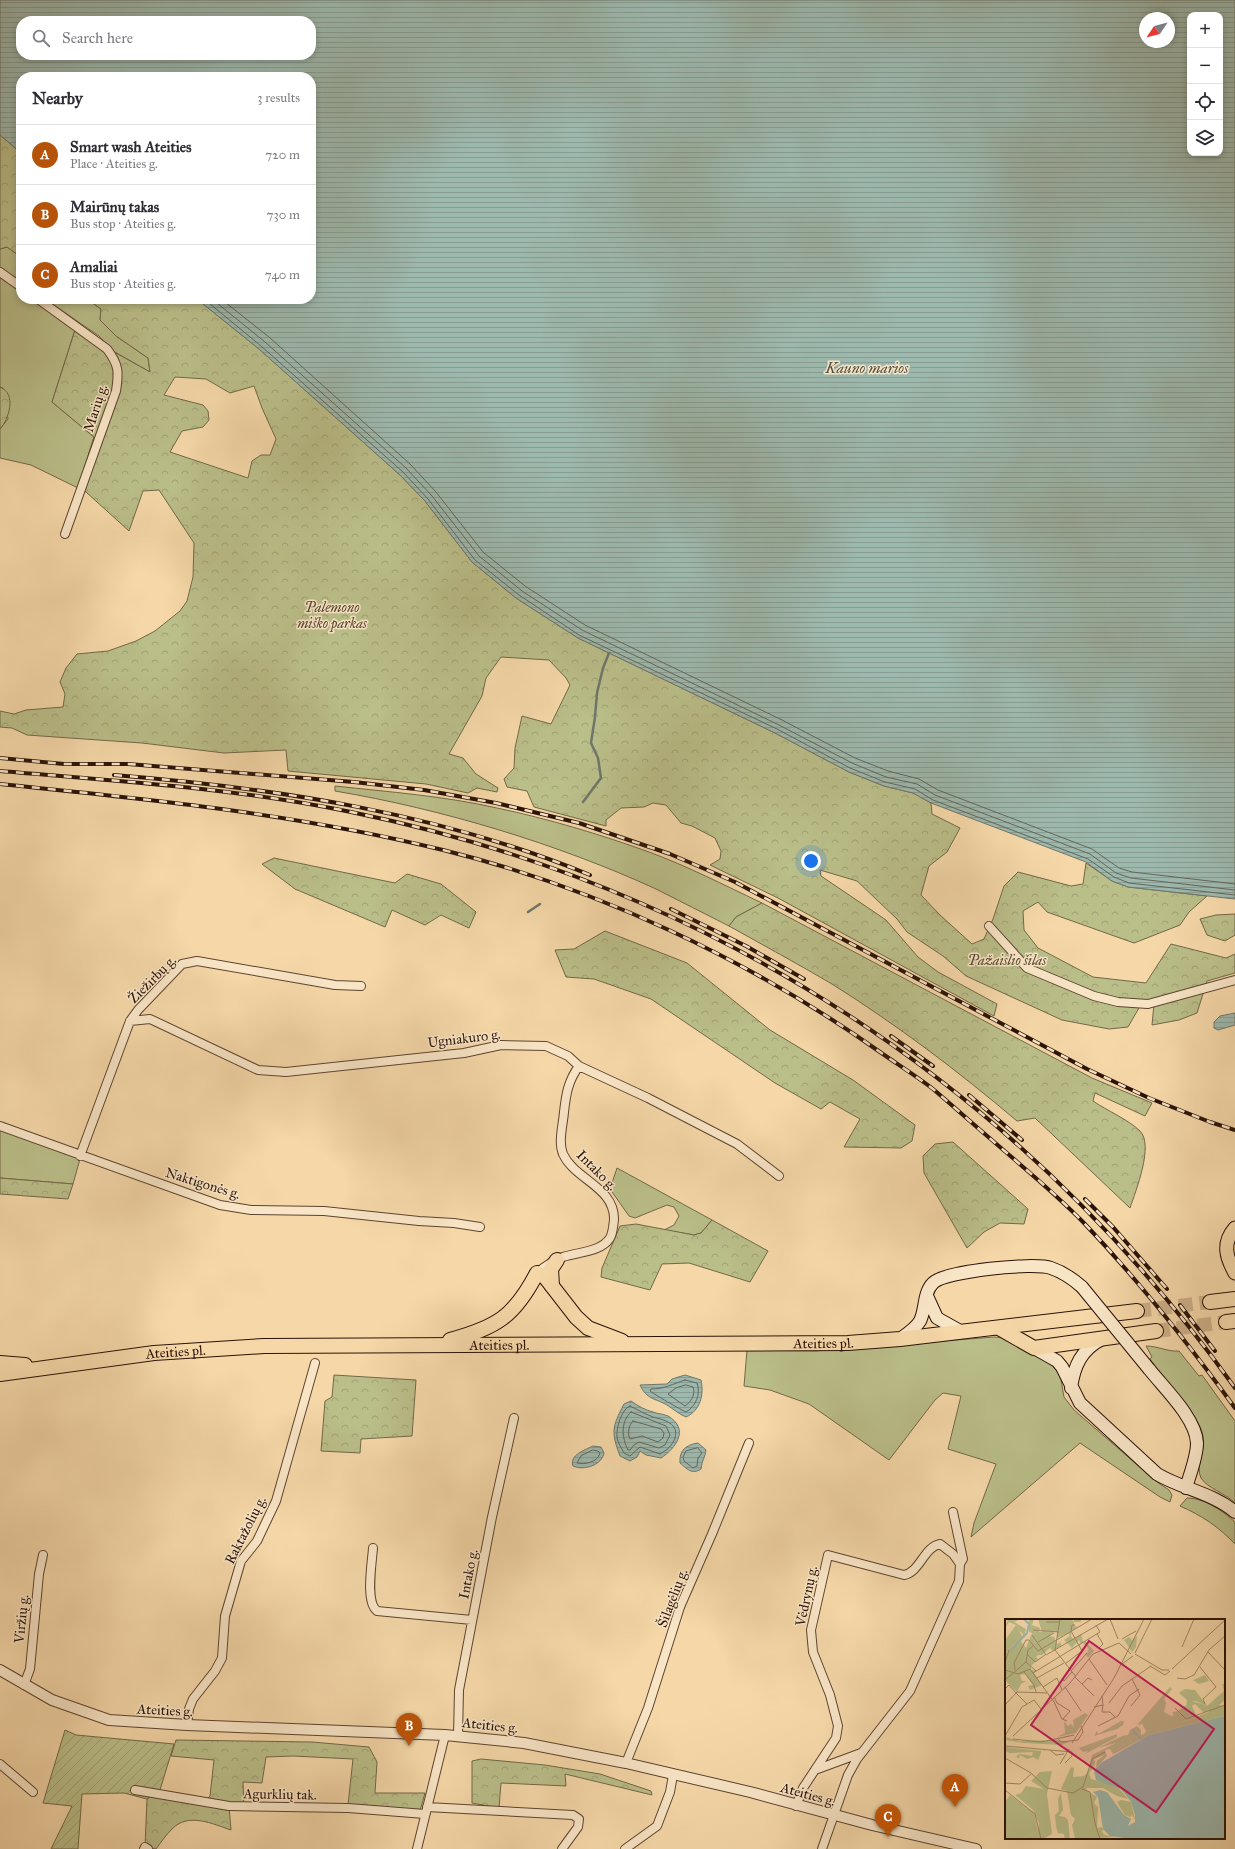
<!DOCTYPE html>
<meta charset="utf-8">
<style>
:root{--surface:#fff;--page:#f2f2f3;--text:#2b2b33;--muted:#7c7c81;--line:#e1e1e2;--accent:#b45309}
body{margin:0;font-family:"IM FELL Great Primer",serif;background:var(--page);color:var(--text)}
.controls{position:absolute;right:12px;top:12px;display:grid;overflow:hidden;border-radius:8px;box-shadow:0 2px 6px #0003}
.controls button{width:36px;height:36px;display:grid;place-items:center;padding:0;border:0;border-bottom:1px solid var(--line);background:var(--surface);color:var(--text);font:20px sans-serif}
.compass{position:absolute;left:1139px;top:12px;width:36px;height:36px;border-radius:50%;background:var(--surface);box-shadow:0 2px 6px #0003;rotate:235deg}
.you{position:absolute;left:811px;top:861px;width:14px;height:14px;margin:-10px;border:3px solid #fff;border-radius:50%;background:#1a73e8;box-shadow:0 0 0 6px #1a73e833}
.badge{display:grid;place-items:center;width:26px;height:26px;border-radius:50%;background:var(--accent);color:#fff;font-size:13px;font-weight:700}
.pin{position:absolute;translate:-50% -33px;filter:drop-shadow(0 1px 2px #0008)}
.pin::after{content:'';position:absolute;top:21px;width:14px;height:12px;background:inherit;clip-path:polygon(0 0,100% 0,50% 100%)}
.list{margin:0;padding:0;list-style:none}
h2{display:flex;justify-content:space-between;align-items:center;height:52px;margin:0;padding:0 16px;font-size:17px}
h2 small{font-size:13px;font-weight:400;color:var(--muted)}
.list li{display:grid;grid-template-columns:26px 1fr auto;gap:12px;align-items:center;box-sizing:border-box;height:60px;padding:0 16px;border-top:1px solid var(--line)}
.list b{display:block;font-size:15px;white-space:nowrap}
.list p{margin:0;font-size:13px;white-space:nowrap;color:var(--muted)}
.list em{font-size:13px;font-style:normal;color:var(--muted)}
.icon{flex:none;width:22px;height:22px;fill:none;stroke:currentColor;stroke-width:2;stroke-linecap:round;stroke-linejoin:round}
.map{position:relative;flex:none;width:1235px;height:1849px;overflow:hidden}
.search{position:absolute;background:var(--surface);box-shadow:0 2px 6px #0003;left:16px;top:16px;width:300px;height:44px;display:flex;align-items:center;gap:10px;box-sizing:border-box;padding:0 14px;border-radius:16px;color:var(--muted);font-size:15px}
.panel{position:absolute;background:var(--surface);box-shadow:0 2px 6px #0003;left:16px;top:72px;width:300px;height:232px;border-radius:16px}
.map>svg:first-child{display:block}
</style>
<div class="map">
<svg width="1235" height="1849" viewBox="0 0 1235 1849">
<defs>
<pattern id="forest-crowns" width="20" height="18" patternUnits="userSpaceOnUse"><rect width="20" height="18" fill="#babe89"/><path d="M2 6a3 3 0 1 1 6 0M12 15a3 3 0 1 1 6 0" fill="none" stroke="#a0a275"/></pattern>
<pattern id="garden-furrows" width="10" height="10" patternUnits="userSpaceOnUse"><rect width="10" height="10" fill="#babe89"/><path d="M-1 1l2-2M0 10L10 0M9 11l2-2" fill="none" stroke="#a0a275"/></pattern>
<pattern id="water-rules" width="6" height="5" patternUnits="userSpaceOnUse"><rect width="6" height="5" fill="#9db8ad"/><path d="M0 2.5h6" fill="none" stroke="#879d93"/></pattern>
</defs>
<rect width="100%" height="100%" fill="#f5d7a8"/>
<filter id="stains"><feTurbulence type="fractalNoise" baseFrequency=".005" numOctaves="4"/><feColorMatrix values="0 0 0 0 .2 0 0 0 0 .09 0 0 0 0 .02 0 0 0 .5 -.17"/></filter>
<radialGradient id="worn" r=".72"><stop offset=".6" stop-color="#630" stop-opacity="0"/><stop offset="1" stop-color="#630" stop-opacity=".3"/></radialGradient>
<path fill="#babe89" stroke="#726848" d="M7 247 21 257V283L0 268V249Z
M0 276 21 291V299H32L75 330 52 402 94 437 78 488 31 465 0 458V429L8 419 3 388 0 387Z
M45 299H87L101 309 100 320 116 336 148 358 150 372 113 351 99 336Z
M335 786C390 792 444 796 497 808 549 819 599 834 649 852 687 866 724 885 762 903L736 917 729 926C705 914 680 901 656 889 558 844 442 809 335 791Z
M0 1130 80 1159 73 1184 0 1178Z
M617 1168 712 1220 701 1233 694 1235 664 1230 674 1225 679 1216 674 1207 667 1205 635 1218 629 1216 610 1189Z
M994 1337 1006 1338 1046 1361 1057 1370 1061 1380 1064 1397 1074 1410 1157 1482 1169 1490 1172 1495 1170 1502 1160 1497 1080 1443 971 1537 974 1523 996 1464 948 1449 961 1396 943 1393 935 1400 889 1460 809 1404 770 1390 744 1386 747 1350 816 1351Z
M1146 1346C1158 1346 1168 1352 1179 1351L1199 1376 1202 1375 1235 1421V1503C1225 1493 1207 1488 1201 1478 1195 1466 1206 1451 1203 1436 1200 1416 1163 1377 1150 1359L1152 1357Z
M1187 1498C1204 1498 1223 1511 1235 1522V1544C1219 1527 1201 1515 1180 1506Z"/>
<path fill="url(#forest-crowns)" stroke="#726848" fill-rule="evenodd" d="M0 135 21 153V257L7 247 0 249Z
M87 299H197L259 349 400 475 425 501 472 562 516 598 578 638 775 733 849 772 884 786 913 793 931 803 932 814 960 828 947 852 929 866 921 895 940 915 972 944 984 939 993 919 1004 886 1018 872 1071 886 1083 884 1086 863 1112 881 1128 887 1207 896 1189 912 1180 925 1134 943 1047 912 1038 902 1023 911 1024 930 1038 948 1093 977 1146 983 1171 944 1226 958 1235 954V973L1207 981 1197 1013 1179 1020 1152 1025 1154 1004 1143 1001 1128 1027 1109 1029 1062 1020 966 976 943 956 907 932 897 919 857 881 820 870 821 876 886 920 918 957 938 972 997 1004 994 1016 778 898 710 865 720 859 721 851 715 838 692 826 681 823 666 805 653 803 644 807 621 808 606 820V826L534 807 527 791 507 787 504 779 514 768 515 748 522 716 551 724 570 685 566 678 549 660 501 657 486 678 482 696 449 754 463 758 476 774 498 788 497 792 477 788 468 793 426 784 288 771 286 750 224 753 142 743 27 735 12 728 0 727V711L14 714 26 710 63 707 65 694 60 682 66 668 77 654 108 651 136 641 155 631 180 611 187 601 193 577 194 543 159 490 143 491 129 531 86 492 78 488 94 437 52 402 75 330 150 372 148 358 116 336 100 320 101 309ZM175 377 206 379 230 393 254 386 262 408 276 439 270 455H261L252 461 248 478 170 452 182 431 203 427 209 420 208 411 203 405 164 395Z
M0 387C17 394 9 419 0 429Z
M274 858 395 883 407 874 441 884 476 912 469 928 441 915 425 925 392 910 385 927 295 889 262 864Z
M762 903 1092 1078 1152 1103 1145 1116 1095 1093 1093 1101C1106 1110 1129 1120 1140 1131 1154 1145 1136 1190 1130 1208L1035 1118 1017 1121C958 1071 897 1025 832 984 798 964 763 945 729 926L736 917Z
M1235 914V935L1225 941 1207 935 1200 919 1216 915Z
M605 931 687 963 770 1030 853 1080 915 1125 912 1141 901 1148 844 1147 860 1119 830 1102 821 1109 775 1083 651 999 594 979 566 977 555 950 574 949Z
M953 1142 1028 1209 1024 1224 1000 1223 984 1232 967 1248 924 1173 923 1156 935 1144Z
M0 1178 73 1184 68 1199 0 1194Z
M712 1220 768 1251 750 1282 689 1263 662 1264 650 1290 601 1277 602 1268 620 1226 636 1224 694 1235 701 1233Z
M334 1375 416 1380 412 1436 361 1439 360 1453 321 1451 325 1401 332 1397Z
M176 1740 312 1742 369 1747 377 1762 375 1793H425L420 1811 348 1805 353 1759 293 1756 266 1757 262 1783 243 1782 244 1807 229 1806 231 1830C213 1824 188 1812 172 1829 166 1835 161 1842 156 1849L145 1847 147 1799 154 1794 204 1802 210 1796 214 1760 171 1756Z
M481 1759 545 1765 600 1774 651 1791 652 1795 565 1774 566 1786 501 1783 499 1808 472 1803V1761Z"/>
<path fill="url(#garden-furrows)" stroke="#726848" d="M65 1730 76 1735 174 1744 160 1790 147 1799 124 1793 82 1794 78 1849H51L72 1806 43 1803Z"/>
<path fill="url(#water-rules)" stroke="#6f766b" fill-rule="evenodd" d="M0 0H1235V899L1128 887 1112 881 1086 862 931 803 913 793 884 786 849 772 775 733 578 638 516 598 472 562 425 501 400 475 259 349 197 299H311V77H21V153L0 135ZM1190 15H1220V153H1190ZM1145 18H1169V42H1145ZM21 21H311V55H21Z
M1235 1013V1025L1218 1030 1214 1028V1022L1220 1016Z
M685 1375 701 1380C704 1394 701 1410 686 1417 679 1414 673 1409 667 1405 655 1398 647 1400 640 1385L667 1384 672 1379Z
M631 1401C638 1406 645 1410 653 1412 658 1414 664 1414 668 1416 690 1429 676 1448 661 1458L646 1455 640 1451 637 1457 630 1461 620 1456C611 1432 612 1427 624 1404Z
M698 1443 706 1450C705 1458 702 1460 701 1469 692 1475 687 1469 680 1463 679 1450 686 1445 698 1443Z
M593 1446 601 1447 604 1453C602 1465 584 1471 573 1466 569 1455 585 1450 593 1446Z"/>
<g fill="none" stroke-linecap="round" stroke-linejoin="round">
<path stroke="#64665a" stroke-width="1" d="M204 299 261 346 403 472 428 499 475 560 519 595 579 635 777 729 850 768 885 782 915 789 933 800 1088 859 1114 877 1129 883 1235 895
M212 299 265 342 406 468 432 496 479 556 522 591 582 630 779 725 852 763 886 777 917 784 935 795 1090 854 1116 873 1131 878 1235 890
M221 299 269 337 410 464 436 492 483 552 525 586 585 625 782 720 855 758 888 771 919 779 938 790 1092 849 1119 868 1132 872 1235 884
M685 1380 697 1383C701 1394 696 1406 686 1412 683 1411 652 1393 650 1391L651 1389C664 1389 673 1384 685 1380Z
M686 1385 693 1387C696 1394 691 1402 685 1406L668 1394 676 1388Z
M630 1406C638 1410 645 1414 653 1417 664 1420 679 1423 675 1438 672 1446 667 1450 660 1454L640 1447 630 1456 624 1453C622 1449 618 1443 617 1438 616 1429 621 1409 630 1406Z
M631 1412 666 1426 670 1435 665 1445 659 1448 639 1442 634 1445 630 1450H628C622 1438 620 1422 631 1412Z
M633 1421 661 1429 664 1433 663 1438 658 1442 642 1436 630 1439C627 1434 629 1424 633 1421Z
M698 1448 702 1453 698 1458 697 1466 693 1468 684 1461 683 1457 686 1451Z
M593 1450 598 1451 600 1453C598 1462 585 1465 577 1463L581 1456Z"/>
<path stroke="#6f766b" stroke-width="2.5" d="M583 802 601 778 598 758 591 743 595 717 597 693 603 668 609 653
M528 912 540 904"/>
<path stroke="#cdb088" stroke-width="14" stroke-dasharray="14 7" stroke-linecap="butt" d="M1137 1311 1210 1302
M1156 1331 1226 1322"/>
<defs>
<path id="minor" d="M0 272 21 287
M38 299 107 349C119 365 119 372 116 391L65 534
M989 926 1027 968 1094 996 1118 1002 1148 1004 1235 980
M130 1021 150 1019 258 1070 286 1072 464 1053 501 1045 546 1046 568 1056 579 1066 648 1098 737 1144 779 1176
M0 1126 220 1205 251 1210 324 1211 419 1221 454 1223 480 1227
M80 1156 130 1021 138 1010 182 964 197 961 335 985 361 986
M537 1273C545 1266 553 1261 563 1257 578 1252 601 1252 610 1238 613 1233 613 1226 614 1220 615 1187 575 1180 563 1154 558 1142 563 1125 564 1112 566 1094 568 1081 579 1066
M373 1548C372 1563 365 1602 377 1611L472 1620
M24 1685 30 1669 39 1574 43 1555
M187 1725 189 1709 193 1699 215 1671 222 1658 225 1616 241 1561 257 1541 276 1501 315 1363
M458 1736 459 1690 492 1517 514 1418
M626 1763 648 1708 680 1607 712 1534 749 1443
M0 1764 33 1792
M815 1770 861 1753
M135 1790 229 1806 348 1808 425 1814
M796 1806 803 1788 836 1738 838 1726 830 1695 813 1652 811 1630 828 1555 904 1575C920 1572 924 1547 940 1544L953 1554 960 1564
M427 1807 573 1815 579 1819 578 1827 562 1849
M144 1849 145 1847 148 1849
M417 1849 445 1735
M625 1849 657 1826 670 1792 673 1775
M822 1849 848 1775 857 1759 910 1691 959 1581 960 1564 963 1559 953 1512"/>
<path id="tertiary" d="M0 1670 52 1700 109 1720 187 1725 445 1735 524 1743 626 1763 750 1792 872 1825 976 1849"/>
<path id="secondary" d="M927 1296 937 1318 962 1332
M900 1339C907 1334 916 1328 920 1321 926 1309 923 1293 933 1283 945 1271 1034 1262 1051 1268 1063 1272 1073 1279 1082 1287
M1034 1348 1057 1361 1062 1367 1080 1403 1157 1474C1182 1489 1213 1493 1235 1512
M1149 1369C1164 1388 1196 1418 1197 1443 1197 1457 1190 1474 1186 1488
M1071 1388C1074 1366 1081 1350 1102 1339"/>
<path id="primary" d="M1235 1228C1222 1243 1226 1257 1235 1273"/>
<g id="trunk">
<path d="M552 1286 551 1269 557 1260"/>
<path d="M1210 1302 1235 1299"/>
<path d="M1226 1322 1235 1321"/>
<path d="M999 1328 1034 1348 1156 1331"/>
<path d="M450 1340C497 1327 514 1317 537 1273L545 1277 576 1317 588 1328 622 1341"/>
<path d="M0 1363 25 1365"/>
<path id="s1" d="M0 1374 154 1353 264 1346 848 1343 900 1339 1137 1311"/>
</g>
</defs>
<use href="#minor" stroke="#5e4430" stroke-width="10"/>
<use href="#tertiary" stroke="#5e4430" stroke-width="12"/>
<use href="#secondary" stroke="#2b1308" stroke-width="14"/>
<use href="#primary" stroke="#2b1308" stroke-width="15"/>
<use href="#trunk" stroke="#2b1308" stroke-width="16"/>
<use href="#minor" stroke="#f8e5c6" stroke-width="8"/>
<use href="#tertiary" stroke="#f8e5c6" stroke-width="10"/>
<use href="#secondary" stroke="#f8e5c6" stroke-width="12"/>
<use href="#primary" stroke="#f5d7a8" stroke-width="13"/>
<use href="#trunk" stroke="#f5d7a8" stroke-width="14"/>
<defs>
<path id="rail" d="M0 758 64 764H128L354 782 424 790 496 803 579 823 670 854 735 882 1087 1069 1149 1098 1210 1122 1235 1130
M0 771C117 781 236 788 351 812 713 886 1020 1087 1235 1388
M114 775C276 788 439 813 590 875
M0 784C148 799 297 814 443 850 597 888 750 960 880 1052 897 1064 916 1076 933 1089 953 1106 973 1124 993 1141 1024 1168 1056 1194 1084 1223 1139 1281 1188 1343 1235 1408
M671 909 746 946 804 979
M891 1036 933 1066
M969 1095 1022 1140
M1085 1199 1113 1227 1167 1289
M1180 1305 1215 1351"/>
</defs>
<use href="#rail" stroke="#2b1308" stroke-width="4"/>
<use href="#rail" stroke="#f8e5c6" stroke-width="2.5" stroke-dasharray="8" stroke-linecap="butt"/>
<defs>
<path id="secondary-bridge" d="M1082 1287 1149 1369"/>
</defs>
<use href="#secondary-bridge" stroke="#2b1308" stroke-width="14" stroke-linecap="butt"/>
<use href="#secondary-bridge" stroke="#f8e5c6" stroke-width="12"/>
</g>
<g text-anchor="middle" stroke-width="3" stroke-linejoin="round" paint-order="stroke">
<g font-size="14" fill="#2b1308" stroke="#f8e5c6">
<text transform="translate(95 408) rotate(-72)" y="5">Marių g.</text>
<text transform="translate(152 979) rotate(-45)" y="5">Žiežirbų g.</text>
<text transform="translate(464 1038) rotate(-7)" y="5">Ugniakuro g.</text>
<text transform="translate(597 1170) rotate(45)" y="5">Intako g.</text>
<text transform="translate(203 1183) rotate(17)" y="5">Naktigonės g.</text>
<text dy="5" stroke="none"><textPath href="#s1" startOffset="825">Ateities pl.</textPath></text>
<text dy="5" stroke="none"><textPath href="#s1" startOffset="501">Ateities pl.</textPath></text>
<text dy="5" stroke="none"><textPath href="#s1" startOffset="177">Ateities pl.</textPath></text>
<text transform="translate(245 1530) rotate(-63)" y="5">Raktažolių g.</text>
<text transform="translate(468 1574) rotate(-79)" y="5">Intako g.</text>
<text transform="translate(806 1596) rotate(-78)" y="5">Vėdrynų g.</text>
<text transform="translate(672 1598) rotate(-69)" y="5">Šilagėlių g.</text>
<text transform="translate(21 1619) rotate(-84)" y="5">Viržių g.</text>
<text transform="translate(165 1710) rotate(3)" y="5">Ateities g.</text>
<text transform="translate(490 1725) rotate(6)" y="5">Ateities g.</text>
<text transform="translate(280 1794) rotate(1)" y="5">Agurklių tak.</text>
<text transform="translate(808 1794) rotate(15)" y="5">Ateities g.</text>
</g>
<g font-size="14" font-style="italic" fill="#56462f" stroke="#f8e5c6">
<text x="332" y="612">Palemono<tspan x="332" dy="16">miško parkas</tspan></text>
<text x="1007" y="965">Pažaislio šilas</text>
</g>
<g font-size="15" font-style="italic" fill="#534d42" stroke="#f8e5c6">
<text x="867" y="373">Kauno marios</text>
</g>
</g>
<g transform="translate(1005 1619)">
<rect width="220" height="220" fill="#f5d7a8"/>
<path d="M3 0H15L9 3 21 10 19 17 11 6 4 3 0 9ZM132 17 131 28 127 33 119 21 124 18 127 21ZM187 82 200 86 204 91 199 94 190 85 187 87 192 98 178 103 183 99 173 92 181 86 183 91ZM80 94 83 96 71 114 52 118 60 114 59 102 63 107 66 105 69 108 68 101ZM0 118 15 122 52 121 64 123 56 126 19 124 0 121ZM0 128 36 132V134L33 141 28 138 22 140 15 136 14 140 11 137 15 135 27 137 28 133 5 134 0 132Z" fill="#babe89"/>
<path d="M11 6 16 13 11 16V24L0 35V21ZM200 56 204 62 194 65 188 61ZM217 65H220V81L214 86 220 87V97L144 116 111 134 108 135 105 130 100 131 102 137 91 149 92 142 99 136 89 140 90 144 86 150 90 147 84 154 86 160 112 167 123 180 112 177 98 169H82L81 171 92 178 89 184 93 188 92 209 96 208 99 210 97 212 99 216 109 218 70 220 67 206 70 200 66 196 62 172 56 170 66 148 69 149 68 158 79 157 84 152 87 136 111 124 93 129 117 117 123 116 125 111 132 107 136 111V116L139 115 141 112 137 105 132 106 165 68 167 70 159 80 161 84 159 93 166 97 169 96 167 93 173 92 175 95 180 94 183 99 178 103 204 93 200 86 191 82H187V88L184 87 185 90 181 91 182 81 174 74 180 70 190 71 202 87 219 72ZM116 102H119L118 106 112 110 89 117 92 112 93 115ZM112 115V118L80 135 83 132 78 133 74 129ZM47 152 42 175 47 215 38 220H16L33 212 34 204 28 191 10 176 16 174 21 167 39 170 26 162 35 153ZM56 174 58 191 54 197 60 198 63 201 65 220H60L59 215 53 214 51 207 50 196 54 192 53 180ZM116 181 126 183 130 201 127 196 125 198 120 196 112 183Z" fill="#babe89"/>
<path d="M5 176 29 194 33 212 16 220H0V183Z" fill="#babe89"/>
<path d="M24 0H29L27 6 35 9 34 13H37L33 0H66L69 3V0H76V3H69V7L73 8 66 12V17L68 20 76 15 78 23 80 22 89 32 83 39 81 36 84 30 78 24 76 25 74 21 67 29 59 21 65 17 64 14 52 19V13H49L44 17 49 18 52 25 55 23 57 27 48 32 45 29 37 36H33L31 38 33 40 26 47V51L31 52 29 54 37 66 25 71 23 67 28 66 20 55 15 56 17 62H21L16 65 12 73 0 61V35L11 24 10 14H15L18 18 15 21 21 29 27 14 24 13Z" fill="#babe89"/>
<path d="M220 97V220H127L105 217 98 210 93 178 88 173 95 171 102 173 119 196 126 200 123 207 130 203V196L126 183 116 170 91 161 89 152 96 144 144 116Z" fill="#9db8ad"/>
<path fill="none" stroke="#9db8ad" stroke-width="2" d="M5 32 22 14 24 5 19 0M127 111 136 120"/>
<path fill="none" stroke="#a48968" stroke-width="1" d="M55 0 50 31 71 58M105 0 113 20M41 3H55M28 11 54 13M92 15 98 25 95 28M27 16 41 36 103 0M117 20 131 12M33 23 49 14M114 24 126 35M177 28 189 0M203 33 220 51M130 34 147 0M22 35 30 43 40 36M130 35 157 51H164M84 40 102 66M21 43 31 52M0 44 4 31M60 45 77 32 66 12 67 6H70M117 45 128 37M145 47 160 56 165 52M195 48 211 68 198 80 200 85M167 50 220 1M0 51 13 55 25 50 49 83 57 100 62 102M10 51 9 44 21 21H24L33 32 87 0M66 52 82 34M19 53 29 66 31 73M28 54 95 13 91 6M70 58 89 77M32 59 59 44M57 59 59 62 67 53M172 59 180 60 189 56 204 31 220 17M0 61 21 43 23 31 28 27M77 65 83 59 87 61M38 68 52 59 57 71M60 68 76 92M0 70 4 66 11 74M11 74 22 85M49 78 52 84 65 92 58 100M104 84 117 67 146 47M0 86 12 73 42 74M98 86 97 93H105L110 98M126 87 135 76 127 60M89 88 98 86 97 77M170 89 181 100 220 86M93 107 113 97 124 77 134 70M0 117 17 88 29 81 36 90M8 117 65 64 88 35 114 24M52 119 56 123 73 121 78 113 76 107M8 120 36 123 69 116M67 124 109 59 139 0M0 127 67 133V137L60 144M45 131 51 136 59 135M0 139 26 154 42 169 68 174 78 168 87 140 100 133M55 145 64 130M0 164 15 165 26 155M77 170 85 173 90 204 95 220M0 171 30 195 36 220"/>
<path fill="#c2185b" fill-opacity="0.15" stroke="#c2185b" stroke-width="2" d="M84 22 209 110 151 193 26 106Z"/>
<rect width="220" height="220" fill="none" stroke="#2b1308" stroke-width="2"/>
</g>
<rect width="100%" height="100%" filter="url(#stains)"/>
<rect width="100%" height="100%" fill="url(#worn)"/>
</svg>
<div class="controls">
<button>+</button>
<button>−</button>
<button><svg class="icon" aria-label="locate" viewBox="0 0 24 24"><circle cx="12" cy="12" r="6"/><path d="M12 2v4M12 18v4M2 12h4M18 12h4"/></svg></button>
<button><svg class="icon" aria-label="layers" viewBox="0 0 24 24"><path d="M12 4l9 5-9 5-9-5zM3 14l9 5 9-5"/></svg></button>
</div>
<svg class="compass" viewBox="-18 -18 36 36"><path d="M0-13l5 13h-10z" fill="#e53935"/><path d="M0 13l5-13h-10z" fill="#7c7c81"/></svg>
<div class="you"></div>
<div class="pin badge" style="left:955px;top:1807px">A</div>
<div class="pin badge" style="left:409px;top:1746px">B</div>
<div class="pin badge" style="left:888px;top:1837px">C</div>
<div class="search"><svg class="icon" aria-label="search" viewBox="0 0 24 24"><circle cx="10" cy="10" r="6"/><path d="M15 15l6 6"/></svg>Search here</div>
<section class="panel">
<h2>Nearby<small>3 results</small></h2>
<ul class="list">
<li><span class="badge">A</span><div><b>Smart wash Ateities</b><p>Place · Ateities g.</p></div><em>720 m</em></li>
<li><span class="badge">B</span><div><b>Mairūnų takas</b><p>Bus stop · Ateities g.</p></div><em>730 m</em></li>
<li><span class="badge">C</span><div><b>Amaliai</b><p>Bus stop · Ateities g.</p></div><em>740 m</em></li>
</ul>
</section>
</div>
